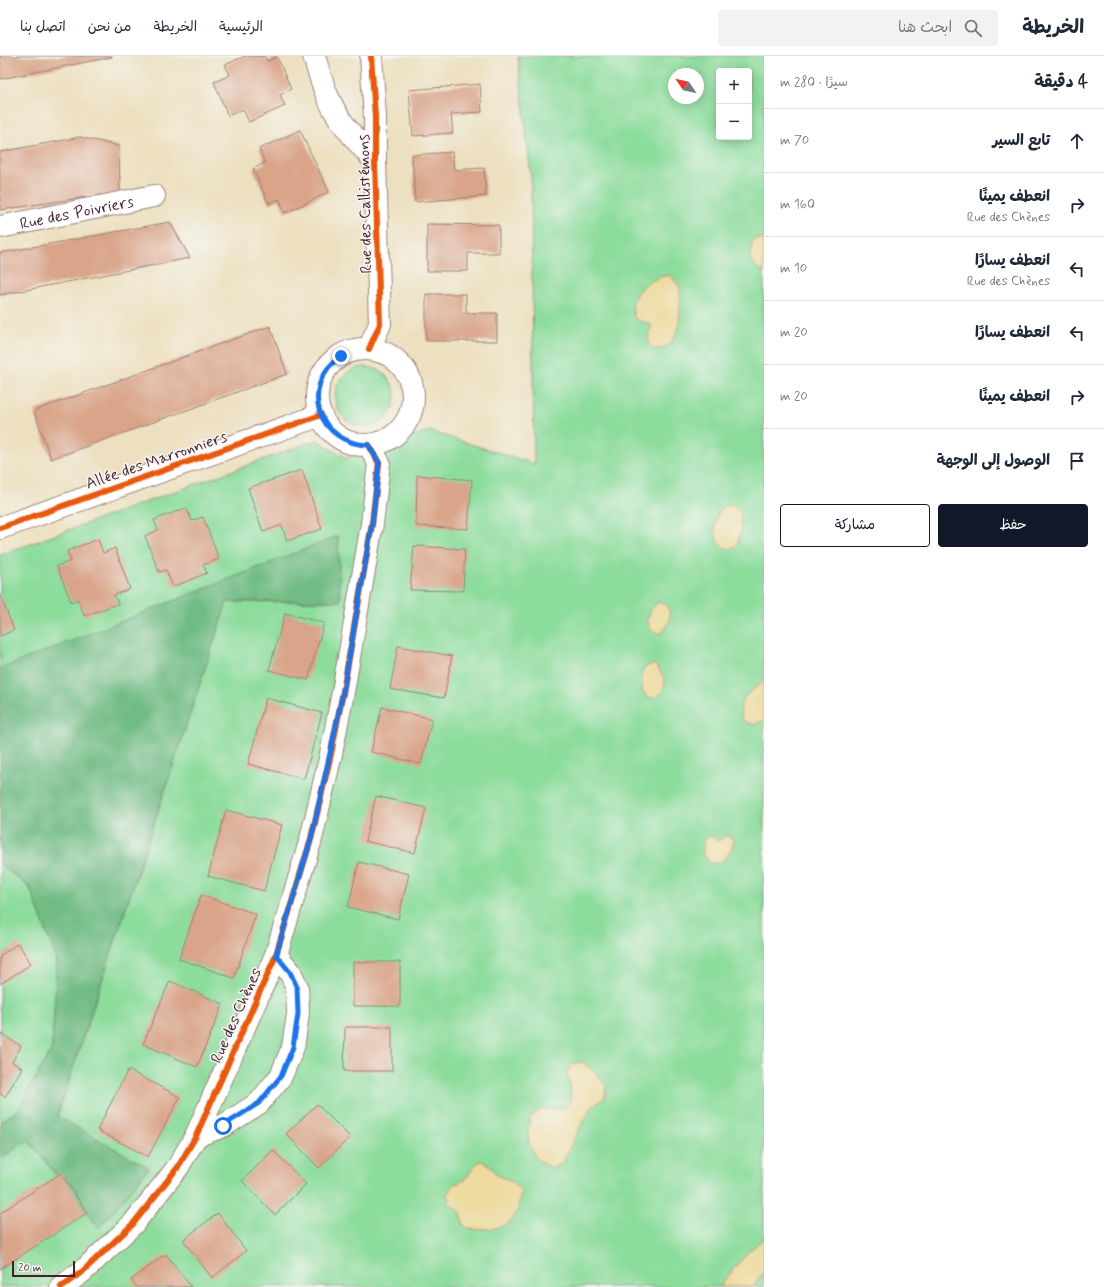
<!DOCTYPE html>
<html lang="ar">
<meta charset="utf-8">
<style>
:root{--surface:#fff;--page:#f2f2f3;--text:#1f2937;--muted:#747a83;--line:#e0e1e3;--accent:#111827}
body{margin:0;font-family:Mynerve,"Playpen Sans Arabic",sans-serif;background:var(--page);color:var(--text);direction:rtl}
.controls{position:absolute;right:12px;top:12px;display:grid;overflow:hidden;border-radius:4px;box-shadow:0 2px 10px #0003}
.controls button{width:36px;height:36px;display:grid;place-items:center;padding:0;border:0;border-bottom:1px solid var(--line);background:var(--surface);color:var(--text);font:20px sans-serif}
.compass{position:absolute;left:668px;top:12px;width:36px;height:36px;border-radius:50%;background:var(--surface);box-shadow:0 2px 10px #0003;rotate:304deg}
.scale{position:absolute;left:12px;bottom:10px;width:63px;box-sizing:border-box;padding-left:4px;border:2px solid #4a1f2b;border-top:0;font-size:11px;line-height:14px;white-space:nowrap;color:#4a1f2b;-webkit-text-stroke:3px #f6f6f2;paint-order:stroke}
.stop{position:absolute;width:12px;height:12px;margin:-9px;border:3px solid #1a73e8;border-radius:50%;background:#fff}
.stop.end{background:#1a73e8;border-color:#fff;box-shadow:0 1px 4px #0008}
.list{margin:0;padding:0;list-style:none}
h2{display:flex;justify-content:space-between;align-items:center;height:52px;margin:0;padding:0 16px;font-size:17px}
h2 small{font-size:13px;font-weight:400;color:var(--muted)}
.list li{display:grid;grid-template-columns:26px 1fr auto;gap:12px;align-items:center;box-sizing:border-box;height:64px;padding:0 16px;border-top:1px solid var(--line)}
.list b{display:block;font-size:15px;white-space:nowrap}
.list p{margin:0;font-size:13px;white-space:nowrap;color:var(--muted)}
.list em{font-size:13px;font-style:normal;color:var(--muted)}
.actions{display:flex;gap:8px;padding:12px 16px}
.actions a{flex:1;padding:9px 0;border:1px solid var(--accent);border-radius:4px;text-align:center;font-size:14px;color:var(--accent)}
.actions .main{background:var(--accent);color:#fff}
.icon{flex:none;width:22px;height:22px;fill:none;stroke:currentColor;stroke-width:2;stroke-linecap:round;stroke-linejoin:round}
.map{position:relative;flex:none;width:764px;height:1231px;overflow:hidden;direction:ltr}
header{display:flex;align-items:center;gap:24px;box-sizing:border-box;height:56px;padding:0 20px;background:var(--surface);border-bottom:1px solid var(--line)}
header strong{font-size:19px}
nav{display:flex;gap:22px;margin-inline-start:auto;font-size:14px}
.search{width:280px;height:36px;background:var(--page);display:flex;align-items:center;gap:10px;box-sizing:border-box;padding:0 14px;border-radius:4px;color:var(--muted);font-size:15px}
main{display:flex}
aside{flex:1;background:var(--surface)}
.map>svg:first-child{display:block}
</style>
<header>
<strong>الخريطة</strong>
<div class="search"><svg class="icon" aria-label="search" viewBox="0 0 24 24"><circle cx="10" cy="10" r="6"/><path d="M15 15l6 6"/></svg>ابحث هنا</div>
<nav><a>الرئيسية</a><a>الخريطة</a><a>من نحن</a><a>اتصل بنا</a></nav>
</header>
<main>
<aside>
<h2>4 دقيقة<small>سيرًا · 280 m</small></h2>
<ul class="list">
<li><svg class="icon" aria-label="ahead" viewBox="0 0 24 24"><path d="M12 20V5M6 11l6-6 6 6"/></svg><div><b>تابع السير</b></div><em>70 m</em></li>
<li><svg class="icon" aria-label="right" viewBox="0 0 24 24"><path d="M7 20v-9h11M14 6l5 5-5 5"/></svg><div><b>انعطف يمينًا</b><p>Rue des Chènes</p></div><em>160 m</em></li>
<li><svg class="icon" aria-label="left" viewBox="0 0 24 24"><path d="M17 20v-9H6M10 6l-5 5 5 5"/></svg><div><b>انعطف يسارًا</b><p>Rue des Chènes</p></div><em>10 m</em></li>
<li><svg class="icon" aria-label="left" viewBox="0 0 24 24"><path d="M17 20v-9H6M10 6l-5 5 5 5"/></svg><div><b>انعطف يسارًا</b></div><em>20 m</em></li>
<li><svg class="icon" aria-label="right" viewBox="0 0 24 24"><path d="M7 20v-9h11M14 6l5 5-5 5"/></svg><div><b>انعطف يمينًا</b></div><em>20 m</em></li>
<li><svg class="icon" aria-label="arrive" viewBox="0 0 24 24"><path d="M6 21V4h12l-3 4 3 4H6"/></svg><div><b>الوصول إلى الوجهة</b></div></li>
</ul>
<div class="actions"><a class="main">حفظ</a><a>مشاركة</a></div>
</aside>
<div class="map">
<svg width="764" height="1231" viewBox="0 0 764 1231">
<rect width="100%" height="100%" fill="#f6f6f2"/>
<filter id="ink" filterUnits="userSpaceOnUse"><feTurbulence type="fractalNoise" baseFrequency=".025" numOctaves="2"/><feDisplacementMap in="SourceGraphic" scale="8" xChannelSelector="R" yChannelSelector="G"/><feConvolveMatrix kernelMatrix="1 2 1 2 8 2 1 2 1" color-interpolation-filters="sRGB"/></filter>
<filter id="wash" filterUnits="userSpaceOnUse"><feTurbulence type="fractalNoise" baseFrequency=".012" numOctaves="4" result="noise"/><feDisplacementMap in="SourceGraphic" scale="16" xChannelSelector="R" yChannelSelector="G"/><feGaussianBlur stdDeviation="0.9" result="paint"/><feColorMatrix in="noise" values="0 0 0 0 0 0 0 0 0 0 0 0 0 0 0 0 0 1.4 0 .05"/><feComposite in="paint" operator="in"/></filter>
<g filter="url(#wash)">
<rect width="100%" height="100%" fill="#ede0c0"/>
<path fill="#8cdc9c" stroke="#6b7e64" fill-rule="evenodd" d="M518 0H764V1231H0V1103L28 1084 99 1172 149 1112 57 1061 227 546 340 545 338 481 0 613V499L317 384 346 402 429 375 534 408 531 122ZM719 15H749V81H719ZM674 18H698V42H674Z
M335 341a30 30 0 1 1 60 0a30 30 0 1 1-60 0Z
M0 808 30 832 57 904 52 992 18 1054 0 1066Z"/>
<path fill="#71bc84" stroke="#5e6e58" d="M338 480 340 545 227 546 57 1060 149 1112 99 1172 28 1084 0 1103V1066L18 1054 52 992 57 904 30 832 0 808V613Z"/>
<path fill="#eeda9e" stroke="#9c7c64" d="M762 182 764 184V216C749 209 748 198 754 184Z
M670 219 680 231C680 248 683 285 663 292 660 293 656 293 653 293 644 284 651 280 651 268L636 264C623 240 648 222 670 219Z
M728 449 734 450 740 455C742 467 741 482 735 492 711 498 711 463 722 452 723 451 726 450 728 449Z
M658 546 666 549C674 561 669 568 661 578 642 575 647 556 658 546Z
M655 608C665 621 670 631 655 642L647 641 642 634V615L647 610Z
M764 624V664L753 669 742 664 740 651 744 641Z
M710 779 717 785 727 779 734 785C730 797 728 801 717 808L709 806 702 795 704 785Z
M583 1006 596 1017 606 1030 605 1041 591 1052 581 1069 562 1108 552 1112 537 1104 529 1088 528 1071 531 1061 541 1053H563L570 1045 571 1033 567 1017 572 1008Z
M481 1105 488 1108 497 1119 511 1125 521 1135C518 1159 514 1171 487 1173 476 1174 473 1175 463 1169L461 1157 450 1148 447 1138 454 1128C472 1124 467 1113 481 1105Z
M764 1182V1215L753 1231H719L746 1198Z"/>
<g id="blocks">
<path fill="#d9a489" d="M0 0H112V1L0 23Z
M245 0H264L267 5 277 1 291 33 280 39 285 50 249 66 243 53 228 60 214 26 230 19 225 9Z
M480 28 482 56 451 58 453 77 413 80 409 34Z
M300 74 329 136 285 157 279 143 269 148 253 113 265 107 259 93Z
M80 81 119 90 120 136 0 154V96Z
M452 96 454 114 484 112 486 140 415 146 412 99Z
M170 166 190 202 0 239V197Z
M427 168 499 169V197H468V215H427Z
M426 238H466V257H497V285H426Z
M270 270 287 318 51 403 34 355Z
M302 414 322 473 287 485 282 469 263 476 248 432Z
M417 419 472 424 468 473 416 470Z
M186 452 192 465 203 461 219 503 203 509 207 517 173 531 166 514 159 516 145 480 158 474 154 464Z
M98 483 103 497 115 492 130 533 114 539 118 548 84 560 78 543 71 546 57 510 71 505 67 495Z
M414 490 465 493 463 535 410 534Z
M0 538 14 574 0 580Z
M285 557 324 567 308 624 269 614Z
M398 590 452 600 444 642 390 633Z
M266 642 322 657 304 723 248 708Z
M382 651 432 663 421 708 371 696Z
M376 740 426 752 415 797 365 785Z
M226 754 282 769 264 835 208 820Z
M359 806 409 818 398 863 348 851Z
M201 839 256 858 234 922 179 903Z
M18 887 31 908 0 928V900Z
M353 906H400V950H353Z
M170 925 223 948 197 1011 143 988Z
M345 971H392V1015H344Z
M0 977 21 990 12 1006 22 1012 5 1041 0 1038Z
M128 1014 180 1041 148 1101 97 1074Z
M317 1048 350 1081 319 1112 286 1078Z
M273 1094 306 1128 275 1159 242 1125Z
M61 1117 87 1157 0 1213V1157Z
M218 1157 246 1195 212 1222 183 1184Z
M166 1198 191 1231H137L131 1224Z"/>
</g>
</g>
<g filter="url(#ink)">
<use href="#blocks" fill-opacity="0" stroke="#9c8076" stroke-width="1"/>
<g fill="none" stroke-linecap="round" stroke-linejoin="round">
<defs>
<g id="minor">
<path d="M314 0C320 20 326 42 338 60 348 76 362 91 375 105"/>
<path id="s1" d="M0 171 154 140"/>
<path d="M369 293 380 268 375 105V61L371 0"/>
<circle cx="365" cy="341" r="48"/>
<path d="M0 472 321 359"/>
<path d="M196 1080 223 1070 259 1047 281 1020 293 991 298 958 297 931 290 916 276 899"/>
<path d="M61 1231 83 1215 133 1168 178 1111 196 1080 276 899 311 783 331 698 343 636 372 468 379 407 369 389"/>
</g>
</defs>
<use href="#minor" stroke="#9c8076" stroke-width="24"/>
<use href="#minor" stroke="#fff" stroke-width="22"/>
<defs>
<path id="cycleway" d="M369 293 380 268 375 105V61L371 0
M0 472 321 359
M61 1231 83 1215 133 1168 178 1111 196 1080 276 899 311 783 331 698 343 636 372 468 379 407 369 389"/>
</defs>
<use href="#cycleway" stroke="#f6f6f2" stroke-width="8"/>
<use href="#cycleway" stroke="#e8590c" stroke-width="6"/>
</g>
</g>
<g fill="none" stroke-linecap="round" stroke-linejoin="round" filter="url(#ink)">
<path stroke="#1a73e8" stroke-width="5" d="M223 1070 259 1047 281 1020 293 991 298 958 297 931 290 916 276 899 311 783 330 698 343 636 372 468 379 407 369 389C318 388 298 330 341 300"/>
</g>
<g text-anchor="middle" stroke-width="3" stroke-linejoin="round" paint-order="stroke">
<g font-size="16" fill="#4a1f2b" stroke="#f6f6f2">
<text transform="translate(364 148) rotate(-91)" y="6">Rue des Callistémons</text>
<text dy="6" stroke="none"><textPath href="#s1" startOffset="78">Rue des Poivriers</textPath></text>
<text transform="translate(156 403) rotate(-19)" y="6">Allée des Marronniers</text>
<text transform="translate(235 959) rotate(-66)" y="6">Rue des Chènes</text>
</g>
</g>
</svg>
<div class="controls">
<button>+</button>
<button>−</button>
</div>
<svg class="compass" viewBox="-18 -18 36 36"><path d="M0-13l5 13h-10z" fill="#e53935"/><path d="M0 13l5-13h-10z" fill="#747a83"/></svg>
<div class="scale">20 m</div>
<div class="stop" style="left:223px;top:1070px"></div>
<div class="stop end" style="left:341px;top:300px"></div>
</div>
</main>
